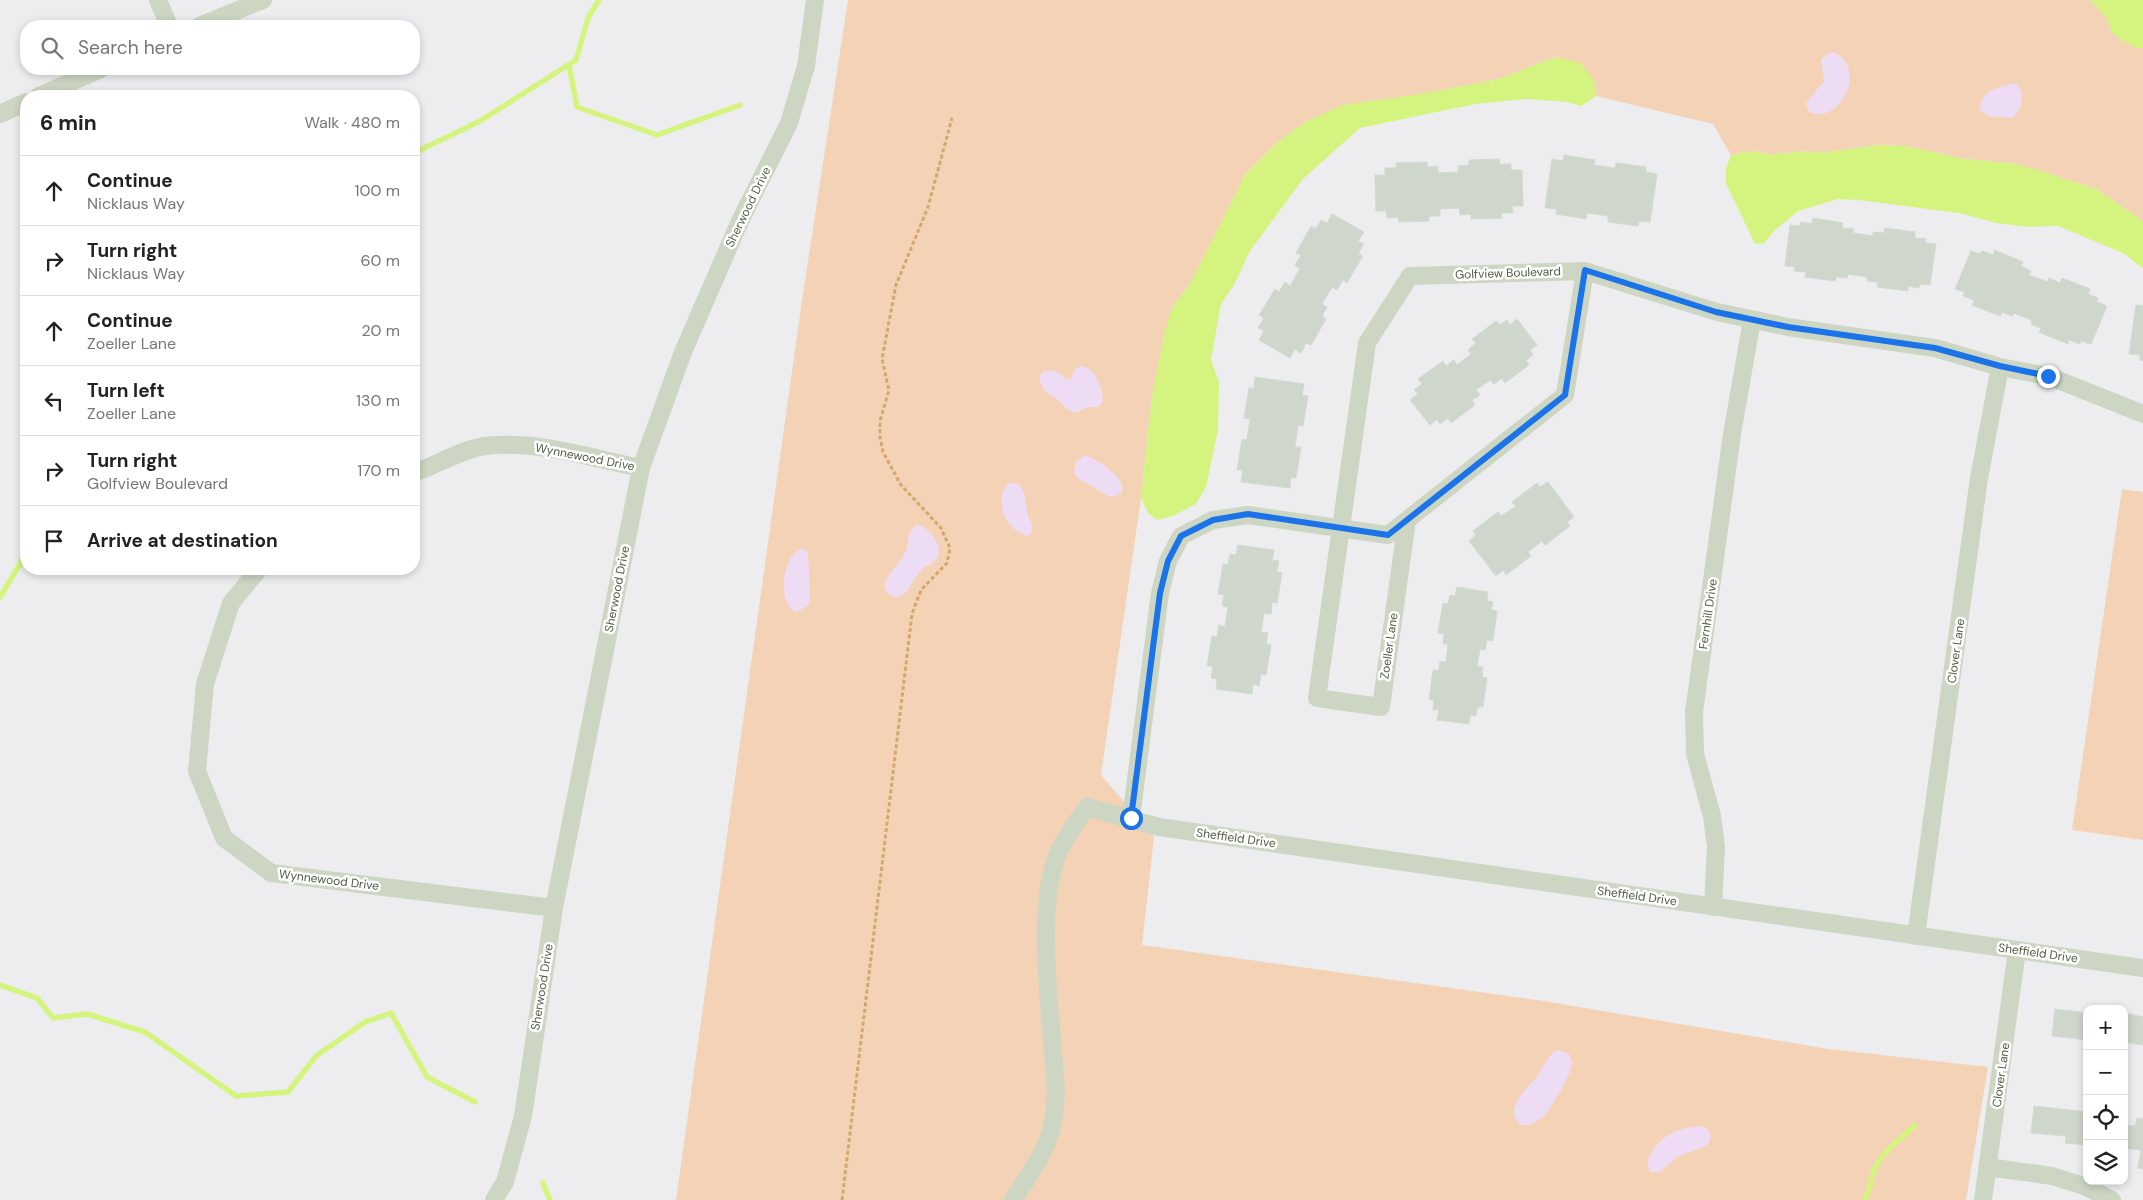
<!DOCTYPE html>
<meta charset="utf-8">
<style>
:root{--surface:#fff;--page:#f2f2f2;--text:#222;--muted:#767676;--line:#e0e0e0}
body{margin:0;font-family:"DM Sans",sans-serif;background:var(--page);color:var(--text)}
.controls{position:absolute;right:15px;bottom:15px;display:grid;overflow:hidden;border-radius:10px;box-shadow:0 2px 8px #0003}
.controls button{width:45px;height:45px;display:grid;place-items:center;padding:0;border:0;border-bottom:1px solid var(--line);background:var(--surface);color:var(--text);font:25px sans-serif}
.stop{position:absolute;width:15px;height:15px;margin:-11px;border:4px solid #1a73e8;border-radius:50%;background:#fff}
.stop.end{background:#1a73e8;border-color:#fff;box-shadow:0 1px 5px #0008}
.list{margin:0;padding:0;list-style:none}
h2{display:flex;justify-content:space-between;align-items:center;height:65px;margin:0;padding:0 20px;font-size:21px}
h2 small{font-size:16px;font-weight:400;color:var(--muted)}
.list li{display:grid;grid-template-columns:32px 1fr auto;gap:15px;align-items:center;box-sizing:border-box;height:70px;padding:0 20px;border-top:1px solid var(--line)}
.list b{display:block;font-size:19px;white-space:nowrap}
.list p{margin:0;font-size:16px;white-space:nowrap;color:var(--muted)}
.list em{font-size:16px;font-style:normal;color:var(--muted)}
.icon{flex:none;width:28px;height:28px;fill:none;stroke:currentColor;stroke-width:2;stroke-linecap:round;stroke-linejoin:round}
.map{position:relative;flex:none;width:2143px;height:1200px;overflow:hidden}
.search{position:absolute;background:var(--surface);box-shadow:0 2px 8px #0003;left:20px;top:20px;width:400px;height:55px;display:flex;align-items:center;gap:12px;box-sizing:border-box;padding:0 18px;border-radius:20px;color:var(--muted);font-size:19px}
.panel{position:absolute;background:var(--surface);box-shadow:0 2px 8px #0003;left:20px;top:90px;width:400px;height:485px;border-radius:20px}
.map>svg:first-child{display:block}
</style>
<div class="map">
<svg width="2143" height="1200" viewBox="0 0 2143 1200">
<rect width="100%" height="100%" fill="#ededf0"/>
<path fill="#f3d2b6" d="M848 0H2143V221L2096 189 2017 164 1965 159 1906 146 1879 145 1820 153 1805 151 1770 155 1755 151 1731 155 1713 124 1596 96 1594 81 1555 57 1499 79 1427 93 1305 122 1278 142 1245 175 1190 284 1172 308 1151 403 1141 498 1101 775 1154 837 1142 945 1544 1001 1828 1049 1988 1067 1966 1200H676L801 307Z
M2122 489 2143 492V840L2072 830Z"/>
<path fill="#eedcf4" d="M1834 52C1868 68 1841 126 1809 112L1806 103 1824 81 1821 59 1830 53Z
M2016 84C2027 93 2021 110 2013 118L1991 117 1980 110C1980 106 1981 101 1983 98 1988 89 2007 84 2016 84Z
M1081 366C1095 367 1103 389 1103 401L1099 407H1087L1077 413C1066 411 1066 407 1058 400 1055 396 1049 395 1045 391 1030 372 1051 362 1066 379L1071 378 1074 370Z
M1084 456C1095 456 1117 474 1122 484V493L1114 497 1108 496 1076 477 1074 473 1076 462Z
M1016 483C1030 490 1023 513 1032 524L1031 533 1027 536C1005 529 994 503 1007 484Z
M917 525C929 527 944 545 937 558 934 564 926 565 922 570 914 577 911 588 903 595 899 597 896 598 892 596 871 585 901 564 905 553 909 544 906 530 917 525Z
M802 549 807 551C809 556 811 599 809 605L797 612C776 607 782 553 802 549Z
M1557 1050 1568 1053C1570 1057 1572 1060 1572 1064 1571 1075 1551 1109 1543 1117 1537 1122 1529 1126 1521 1125 1501 1109 1529 1088 1538 1075 1544 1066 1547 1056 1557 1050Z
M1696 1126C1705 1126 1711 1129 1711 1138L1707 1146 1679 1156 1660 1172H1651C1646 1167 1647 1163 1649 1158 1658 1136 1675 1130 1696 1126Z"/>
<path fill="#d5f47f" d="M2090 0H2143V48H2137L2122 41 2111 31 2107 19Z
M1556 57 1581 63 1594 81 1596 96 1581 106 1567 102 1527 99 1475 104 1360 128 1303 179 1250 251 1234 285 1221 304 1211 359 1219 383 1218 430 1206 487 1196 504 1173 516 1157 520 1148 513 1141 498 1151 403 1164 334 1172 308 1190 284 1245 175 1278 142 1305 122 1343 105 1427 93 1499 79Z
M1879 145 1906 146 1965 159 2017 164 2043 172 2096 189 2143 221V267L2142 268 2125 254 2058 226 2028 227 1996 223 1959 213 1858 200 1838 199 1798 211 1773 232 1764 243 1755 244 1726 184V168L1731 155 1755 151 1770 155 1805 151 1820 153Z"/>
<g fill="none" stroke-linecap="round" stroke-linejoin="round">
<path stroke="#d5f47f" stroke-width="5.5" d="M569 65 577 107 657 135 740 105
M414 153 480 121 576 60 588 18 599 0
M0 597 20 564 26 548
M0 985 37 998 53 1018 87 1014 145 1032 236 1096 288 1092 316 1056 365 1022 391 1013 427 1077 475 1102
M543 1183 550 1200
M1864 1200C1872 1191 1869 1180 1874 1170 1882 1152 1900 1139 1915 1126"/>
</g>
<path fill="#cfd6cc" stroke="#d3dad1" d="M1564 155 1595 160 1594 165 1615 168 1616 163 1646 167V172L1657 174 1650 222 1639 221 1638 226 1608 222V216L1587 213 1586 219 1556 214 1557 209 1545 208 1552 159 1563 161Z
M1499 159 1500 164H1511V170H1522L1523 206H1512L1513 213H1501L1502 218 1471 219V214L1460 215 1459 208 1440 209V216H1429V221L1399 222 1398 217 1387 218 1386 211H1376L1375 175H1385V168H1396V163L1427 162V167L1438 166V173L1458 172V166L1469 165V160Z
M1332 214 1364 232 1358 241 1364 244 1358 254 1363 256 1347 283 1343 280 1337 290 1332 287 1322 304 1327 307 1322 316 1326 319 1311 345 1306 343 1301 353 1295 349 1290 358 1259 340 1264 331 1258 328 1264 318 1259 315 1275 289 1279 292 1285 282 1290 286 1300 269 1295 265 1301 255 1296 253 1311 226 1316 229 1321 220 1327 223Z
M1813 218 1843 223 1842 228 1854 229 1853 233 1873 236V232L1884 233 1885 228 1915 232V238L1926 239 1925 243 1936 244 1930 285 1920 284 1919 288 1908 286V291L1877 287 1878 282 1867 281V277L1848 274 1847 278 1836 277 1835 281 1805 277 1806 272 1794 271 1795 267 1785 266 1790 225 1800 226 1801 222 1812 224Z
M1995 250 2023 262 2021 266 2031 271 2029 275 2048 282 2049 278 2060 283 2062 278 2090 289 2088 294 2098 298 2097 302 2107 306 2091 344 2081 341 2080 344 2069 340 2068 344 2039 332 2041 328 2031 324 2032 320 2014 313 2012 316 2002 312 2000 316 1972 305 1974 300 1963 296 1965 292 1955 289 1971 251 1980 254 1982 251 1993 255Z
M2136 305 2143 306V361L2140 360V355L2129 354Z
M1517 319 1537 345 1530 350 1533 355 1526 360 1529 365 1505 383 1502 378 1494 384 1490 380 1476 390 1480 395 1472 400 1475 405 1451 423 1448 418 1440 424 1437 419 1430 425 1410 400 1418 394 1414 390 1422 384 1418 379 1443 361 1446 366 1454 360 1457 365 1471 354 1468 350 1476 343 1472 339 1496 321 1500 325 1507 320 1510 325Z
M1255 377 1304 384 1302 395 1308 396 1303 426 1298 425 1295 447H1301L1296 478 1291 477 1290 488 1241 482 1243 470H1237L1242 439 1247 440 1250 419 1244 418 1249 388H1254Z
M1548 482 1574 517 1567 522 1570 526 1545 545 1542 541 1528 552 1531 556 1506 575 1503 570 1496 576 1469 541 1476 535 1473 531 1498 512 1501 516 1516 506 1512 502 1537 483 1540 487Z
M1238 545 1274 550 1272 560 1279 561 1277 572 1282 573 1277 603 1272 602 1271 614 1264 613 1261 632 1268 633 1266 644 1271 645 1266 675 1261 674 1259 686 1253 684 1252 694 1216 689 1217 679 1211 678 1213 666H1207L1212 636 1217 637 1219 625 1225 627 1228 607 1222 606 1224 595 1218 594 1223 564 1228 565 1230 554 1236 555Z
M1457 587 1488 592 1487 601 1493 602 1491 610 1497 611 1493 641 1487 640 1485 650 1480 649 1477 666 1483 667 1482 677 1487 678 1483 707H1477L1476 716 1470 715 1469 724 1437 720 1439 710H1433L1434 700H1429L1433 670H1439L1440 661 1446 662 1448 644H1443L1444 634 1438 633 1443 603 1448 604 1450 595 1455 596Z
M2055 1009 2087 1013V1040L2052 1036Z
M2124 1013 2143 1017V1045L2124 1042Z
M2034 1106 2087 1112 2086 1145 2065 1143 2066 1136 2031 1133Z
M2137 1118 2143 1119V1169L2138 1168 2141 1150 2124 1148V1125L2135 1126Z"/>
<g fill="none" stroke-linecap="round" stroke-linejoin="round">
<path stroke="#d4a76b" stroke-width="3" stroke-dasharray="4 2.5" stroke-linecap="butt" d="M842 1200 912 614 921 590 947 563 950 548 941 528 901 485 883 452 880 437V421L889 390 882 359 896 285 928 207 952 118"/>
<path stroke="#ccd6c2" stroke-width="18" d="M158 0 169 26
M199 26 263 0
M39 96 101 69
M0 114 26 102
M414 473C437 465 460 450 485 446 537 440 591 458 641 468
M1407 520 1381 707 1317 698 1367 343 1410 276 1585 271 1717 312 1788 327 1935 348 2000 367 2048 376 2143 414
M259 569 231 603 205 684 197 771 224 838 271 873 554 908
M1131 818 1160 593 1168 561 1181 536 1213 520 1248 515 1388 535 1565 395 1585 271
M1713 907 1716 847 1712 816 1695 754 1694 712 1732 434 1752 320
M1916 936 1979 478 2000 367
M1988 1167 2052 1176 2084 1186 2112 1200
M494 1200 505 1182 523 1116 554 908 641 468 683 352 740 221 789 123 806 66 815 0
M1013 1200C1028 1177 1045 1154 1052 1127 1059 1098 1054 1069 1052 1040 1048 987 1038 905 1057 856 1064 838 1076 823 1087 807L1159 827 2143 968
M1983 1200 2017 950"/>
</g>
<g fill="none" stroke-linecap="round" stroke-linejoin="round">
<path stroke="#1a73e8" stroke-width="6" d="M1131 818 1160 593 1168 561 1181 536 1213 520 1248 514 1388 535 1565 395 1585 270 1716 312 1788 327 1935 348 2000 366 2048 376"/>
</g>
<g text-anchor="middle" stroke-width="5" stroke-linejoin="round" paint-order="stroke">
<g font-size="12" fill="#4f5d44" stroke="#fff">
<text transform="translate(748 207) rotate(-64)" y="4">Sherwood Drive</text>
<text transform="translate(1508 273) rotate(-2)" y="4">Golfview Boulevard</text>
<text transform="translate(585 457) rotate(11)" y="4">Wynnewood Drive</text>
<text transform="translate(617 589) rotate(-79)" y="4">Sherwood Drive</text>
<text transform="translate(1708 614) rotate(-82)" y="4">Fernhill Drive</text>
<text transform="translate(1389 646) rotate(-82)" y="4">Zoeller Lane</text>
<text transform="translate(1956 651) rotate(-82)" y="4">Clover Lane</text>
<text transform="translate(1236 838) rotate(8)" y="4">Sheffield Drive</text>
<text transform="translate(329 880) rotate(7)" y="4">Wynnewood Drive</text>
<text transform="translate(1637 896) rotate(8)" y="4">Sheffield Drive</text>
<text transform="translate(2038 953) rotate(8)" y="4">Sheffield Drive</text>
<text transform="translate(542 987) rotate(-81)" y="4">Sherwood Drive</text>
<text transform="translate(2001 1075) rotate(-82)" y="4">Clover Lane</text>
</g>
</g>
</svg>
<div class="controls">
<button>+</button>
<button>−</button>
<button><svg class="icon" aria-label="locate" viewBox="0 0 24 24"><circle cx="12" cy="12" r="6"/><path d="M12 2v4M12 18v4M2 12h4M18 12h4"/></svg></button>
<button><svg class="icon" aria-label="layers" viewBox="0 0 24 24"><path d="M12 4l9 5-9 5-9-5zM3 14l9 5 9-5"/></svg></button>
</div>
<div class="stop" style="left:1131px;top:818px"></div>
<div class="stop end" style="left:2048px;top:376px"></div>
<div class="search"><svg class="icon" aria-label="search" viewBox="0 0 24 24"><circle cx="10" cy="10" r="6"/><path d="M15 15l6 6"/></svg>Search here</div>
<section class="panel">
<h2>6 min<small>Walk · 480 m</small></h2>
<ul class="list">
<li><svg class="icon" aria-label="ahead" viewBox="0 0 24 24"><path d="M12 20V5M6 11l6-6 6 6"/></svg><div><b>Continue</b><p>Nicklaus Way</p></div><em>100 m</em></li>
<li><svg class="icon" aria-label="right" viewBox="0 0 24 24"><path d="M7 20v-9h11M14 6l5 5-5 5"/></svg><div><b>Turn right</b><p>Nicklaus Way</p></div><em>60 m</em></li>
<li><svg class="icon" aria-label="ahead" viewBox="0 0 24 24"><path d="M12 20V5M6 11l6-6 6 6"/></svg><div><b>Continue</b><p>Zoeller Lane</p></div><em>20 m</em></li>
<li><svg class="icon" aria-label="left" viewBox="0 0 24 24"><path d="M17 20v-9H6M10 6l-5 5 5 5"/></svg><div><b>Turn left</b><p>Zoeller Lane</p></div><em>130 m</em></li>
<li><svg class="icon" aria-label="right" viewBox="0 0 24 24"><path d="M7 20v-9h11M14 6l5 5-5 5"/></svg><div><b>Turn right</b><p>Golfview Boulevard</p></div><em>170 m</em></li>
<li><svg class="icon" aria-label="arrive" viewBox="0 0 24 24"><path d="M6 21V4h12l-3 4 3 4H6"/></svg><div><b>Arrive at destination</b></div></li>
</ul>
</section>
</div>
